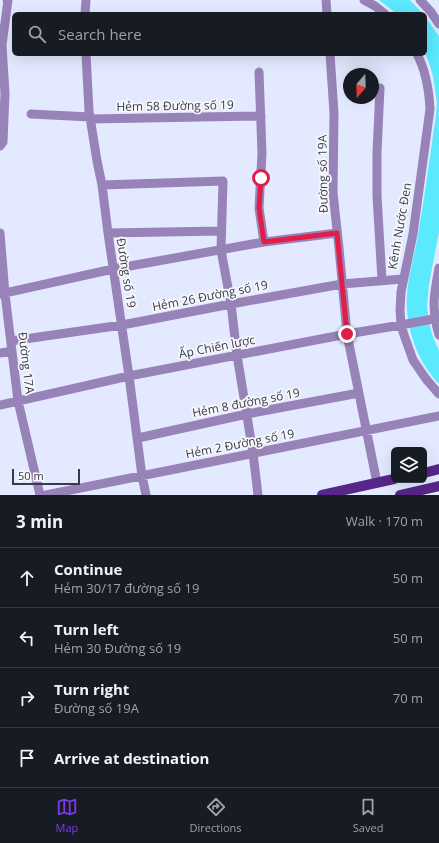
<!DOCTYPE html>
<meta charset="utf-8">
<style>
:root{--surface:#171b24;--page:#20242c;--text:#f1f3f6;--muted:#9ea1a6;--line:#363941;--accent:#7c3aed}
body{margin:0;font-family:"Open Sans",sans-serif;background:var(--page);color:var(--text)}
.controls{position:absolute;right:12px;bottom:12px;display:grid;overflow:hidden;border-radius:6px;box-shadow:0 4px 16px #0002}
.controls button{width:36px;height:36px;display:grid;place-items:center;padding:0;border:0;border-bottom:1px solid var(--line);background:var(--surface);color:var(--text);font:20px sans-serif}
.compass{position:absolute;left:343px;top:68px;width:36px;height:36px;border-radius:50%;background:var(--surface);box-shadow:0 4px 16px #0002;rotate:199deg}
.scale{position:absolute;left:12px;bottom:10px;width:68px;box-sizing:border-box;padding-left:4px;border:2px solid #393c46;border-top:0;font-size:11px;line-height:14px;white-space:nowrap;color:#393c46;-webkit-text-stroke:3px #f6f8fd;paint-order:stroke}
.stop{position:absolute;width:12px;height:12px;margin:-9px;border:3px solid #e11d48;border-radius:50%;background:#fff}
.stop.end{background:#e11d48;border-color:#fff;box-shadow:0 1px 4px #0008}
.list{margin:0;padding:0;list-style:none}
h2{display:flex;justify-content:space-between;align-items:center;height:52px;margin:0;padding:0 16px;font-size:17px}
h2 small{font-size:13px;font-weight:400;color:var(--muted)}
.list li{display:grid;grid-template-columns:26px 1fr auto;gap:12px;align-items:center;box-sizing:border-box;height:60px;padding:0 16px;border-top:1px solid var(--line)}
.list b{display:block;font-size:15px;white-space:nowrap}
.list p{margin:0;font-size:13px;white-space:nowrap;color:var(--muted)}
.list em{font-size:13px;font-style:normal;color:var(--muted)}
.icon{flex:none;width:22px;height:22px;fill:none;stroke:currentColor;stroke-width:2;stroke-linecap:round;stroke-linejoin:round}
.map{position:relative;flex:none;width:439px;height:495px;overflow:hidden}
.search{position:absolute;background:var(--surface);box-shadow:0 4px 16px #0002;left:12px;right:12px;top:12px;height:44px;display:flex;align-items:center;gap:10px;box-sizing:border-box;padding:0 14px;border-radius:6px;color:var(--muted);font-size:15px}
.sheet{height:292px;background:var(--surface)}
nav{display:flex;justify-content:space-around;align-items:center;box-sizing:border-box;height:56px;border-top:1px solid var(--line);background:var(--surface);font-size:11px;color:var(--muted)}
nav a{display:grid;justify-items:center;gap:2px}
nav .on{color:var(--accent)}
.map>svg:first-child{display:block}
</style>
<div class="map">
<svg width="439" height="495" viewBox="0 0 439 495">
<rect width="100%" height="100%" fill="#e3eaff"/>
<path fill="#5be9fe" d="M379 0H410L423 14H397Z
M425 16 439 36V232L429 284 427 307 429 323 433 337 439 351V384C420 364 409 337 407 310 405 285 414 259 418 235 425 195 430 155 436 115L437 103 433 76 429 63 425 53Z"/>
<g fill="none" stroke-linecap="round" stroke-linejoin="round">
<path stroke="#9883b9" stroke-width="9" d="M326 0 327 14
M364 0 375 6 385 14
M420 0 431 12 439 24
M85 14 86 0
M86 54 89 111 97 161 102 185 108 233 129 376 142 476 146 495
M330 54 334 113 333 193 339 248 347 334 377 483
M417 54C426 71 429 90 430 109L413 234 401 292 400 310 401 325 404 335 413 360 426 379 439 394
M259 72 262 153 259 208 264 242
M380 88 377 152V196L382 280
M31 114 90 117
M90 119 261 116
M0 146 3 142 5 93 2 45 8 0H7
M102 185 223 181 221 250 231 304 237 355 253 453 258 495
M0 233 5 294 18 401 40 495
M108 233 221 231
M439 268C434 294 431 308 439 335
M0 294 113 269 264 242 337 233
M11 341 122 325 231 304 342 284 403 279
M0 353 12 351
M0 405 129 376 347 334 401 325 439 318
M138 438 247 414 359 393
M46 495 439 416"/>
<path stroke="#572688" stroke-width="10" d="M424 473 439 469
M322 495 394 479
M400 495 439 486"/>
</g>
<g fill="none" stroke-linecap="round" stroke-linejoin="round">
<path stroke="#e11d48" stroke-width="5" d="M261 178 259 208 264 242 337 233 347 334"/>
</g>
<g text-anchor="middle" stroke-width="3.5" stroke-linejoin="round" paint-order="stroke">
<g font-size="12" fill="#393c46" stroke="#f6f8fd">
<text transform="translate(175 106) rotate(-1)" y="4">Hẻm 58 Đường số 19</text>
<text transform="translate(323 174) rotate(-91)" y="4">Đường số 19A</text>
<text transform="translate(400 226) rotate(-80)" y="4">Kênh Nước Đen</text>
<text transform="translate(126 273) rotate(81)" y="4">Đường số 19</text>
<text transform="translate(210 296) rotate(-11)" y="4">Hẻm 26 Đường số 19</text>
<text transform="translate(217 347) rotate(-11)" y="4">Ấp Chiến lược</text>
<text transform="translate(26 363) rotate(83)" y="4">Đường 17A</text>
<text transform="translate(246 403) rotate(-11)" y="4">Hẻm 8 đường số 19</text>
<text transform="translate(240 444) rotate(-11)" y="4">Hẻm 2 Đường số 19</text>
</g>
</g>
</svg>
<div class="controls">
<button><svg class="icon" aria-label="layers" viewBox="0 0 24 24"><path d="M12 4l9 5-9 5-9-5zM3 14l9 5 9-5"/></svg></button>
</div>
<svg class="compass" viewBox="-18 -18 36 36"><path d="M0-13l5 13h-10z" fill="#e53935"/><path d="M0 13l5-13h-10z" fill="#9ea1a6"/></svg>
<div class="scale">50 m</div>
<div class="stop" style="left:261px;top:178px"></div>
<div class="stop end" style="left:347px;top:334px"></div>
<div class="search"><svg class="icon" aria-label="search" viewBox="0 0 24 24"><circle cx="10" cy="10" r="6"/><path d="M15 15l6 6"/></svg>Search here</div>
</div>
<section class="sheet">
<h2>3 min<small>Walk · 170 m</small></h2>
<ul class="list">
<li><svg class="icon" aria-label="ahead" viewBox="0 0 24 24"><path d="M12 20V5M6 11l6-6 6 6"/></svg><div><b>Continue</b><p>Hẻm 30/17 đường số 19</p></div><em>50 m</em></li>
<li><svg class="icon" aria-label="left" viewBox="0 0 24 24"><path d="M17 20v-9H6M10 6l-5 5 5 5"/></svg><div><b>Turn left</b><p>Hẻm 30 Đường số 19</p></div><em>50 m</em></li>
<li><svg class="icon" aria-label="right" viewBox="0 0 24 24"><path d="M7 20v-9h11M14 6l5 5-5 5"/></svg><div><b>Turn right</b><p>Đường số 19A</p></div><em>70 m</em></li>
<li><svg class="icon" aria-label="arrive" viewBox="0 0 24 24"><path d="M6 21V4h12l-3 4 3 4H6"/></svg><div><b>Arrive at destination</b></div></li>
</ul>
</section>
<nav>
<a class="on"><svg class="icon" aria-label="map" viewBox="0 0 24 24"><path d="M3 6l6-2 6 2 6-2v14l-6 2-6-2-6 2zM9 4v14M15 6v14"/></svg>Map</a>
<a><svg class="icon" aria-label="directions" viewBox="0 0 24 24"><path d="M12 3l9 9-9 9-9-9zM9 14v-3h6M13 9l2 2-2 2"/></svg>Directions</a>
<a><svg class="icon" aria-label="saved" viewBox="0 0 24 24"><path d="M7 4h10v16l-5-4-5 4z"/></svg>Saved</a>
</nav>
